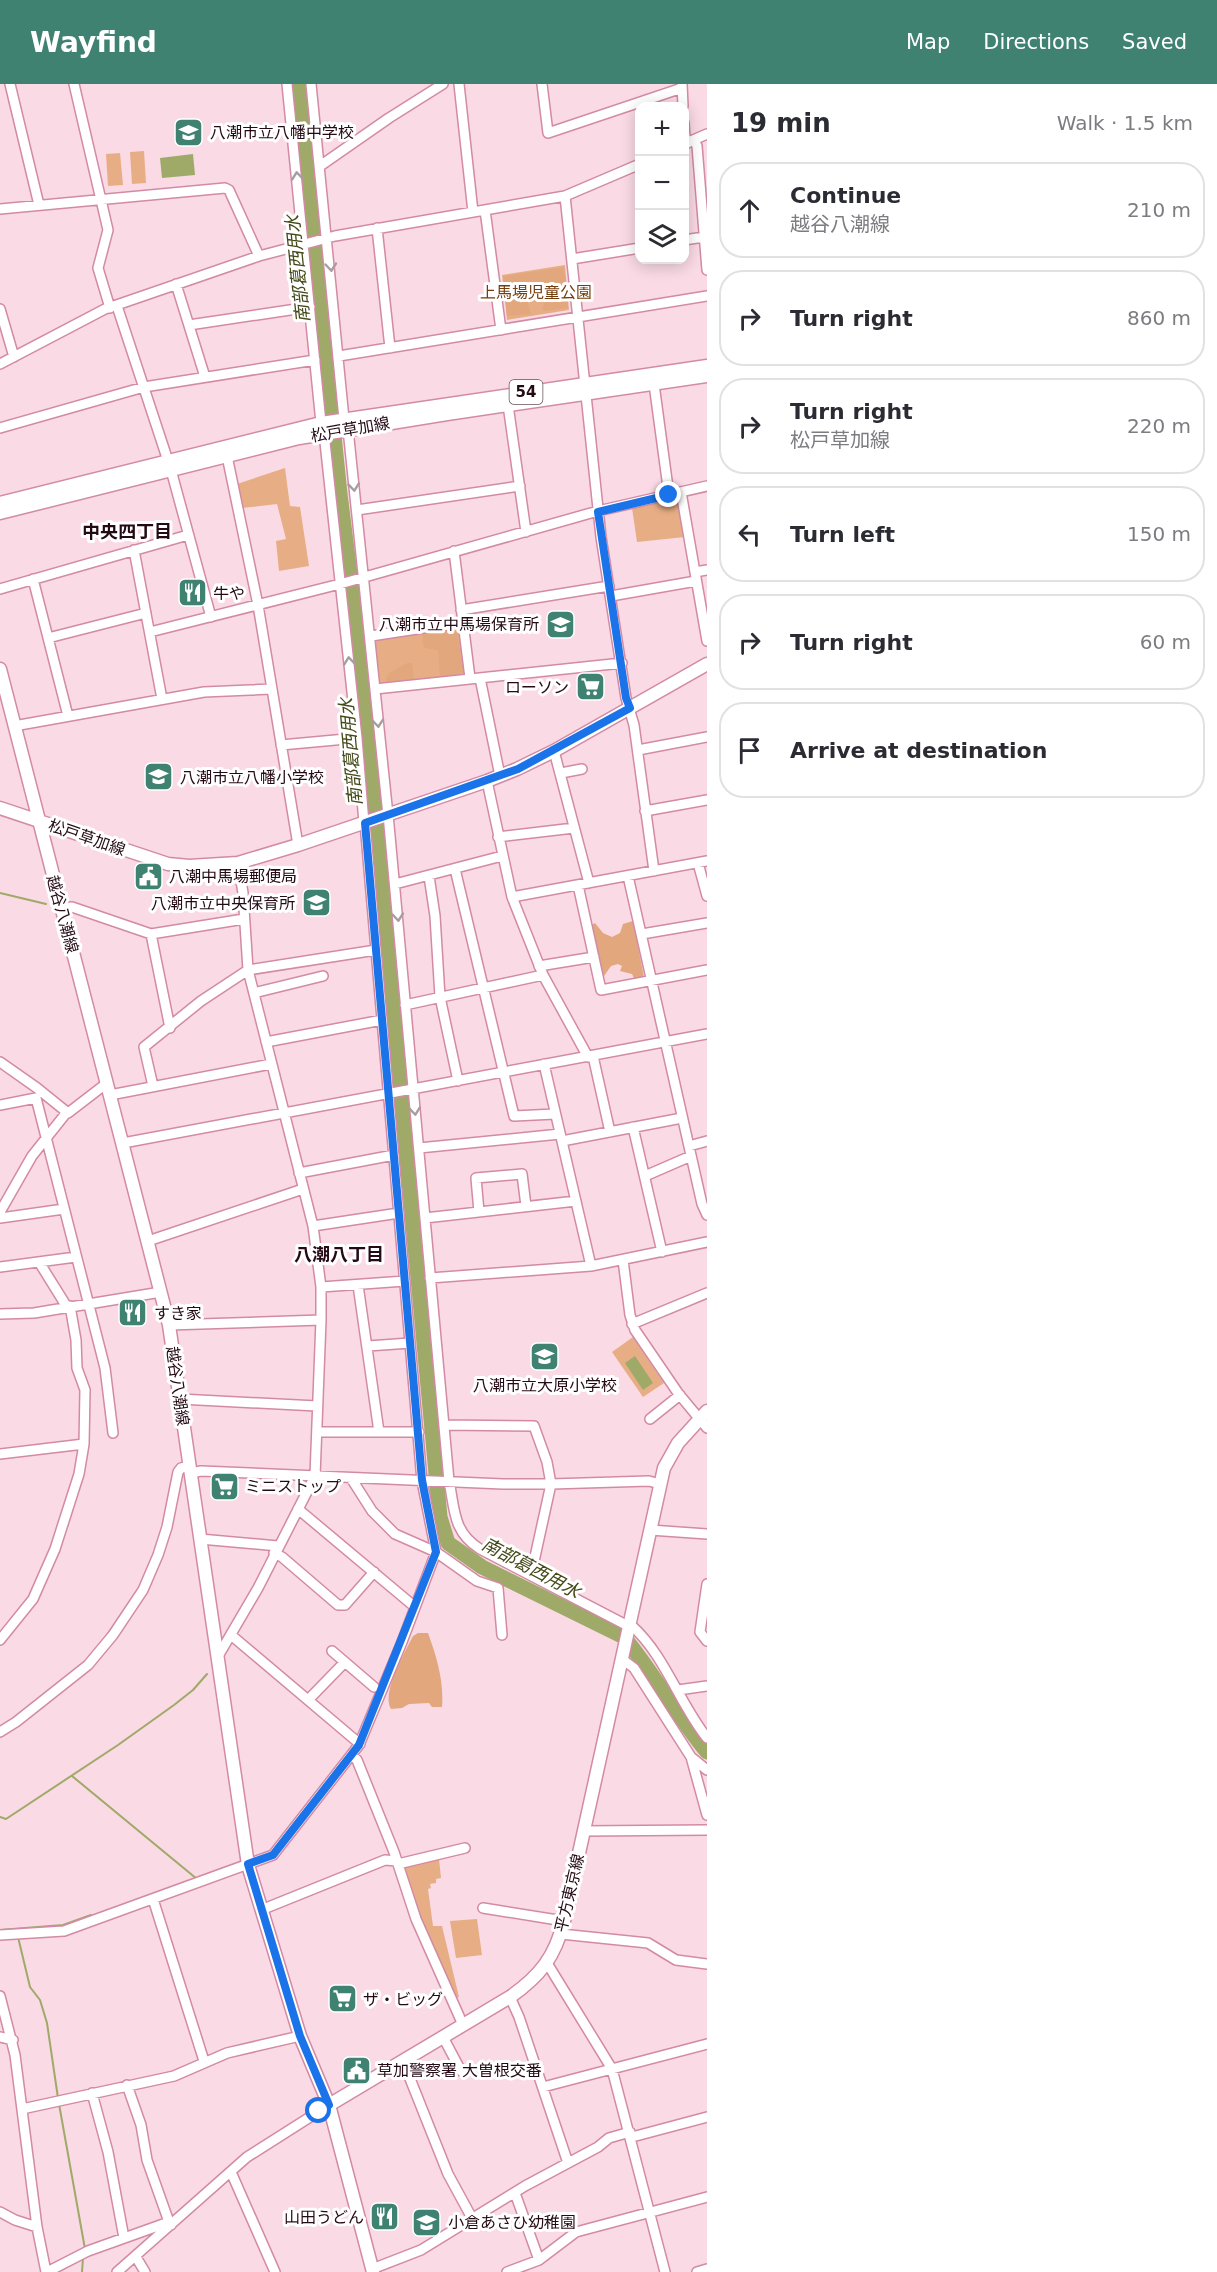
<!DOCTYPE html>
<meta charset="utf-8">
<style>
:root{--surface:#fff;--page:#f7f7f7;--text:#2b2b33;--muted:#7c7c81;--line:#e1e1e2;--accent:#408272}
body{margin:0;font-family:"DejaVu Sans","Noto Sans JP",sans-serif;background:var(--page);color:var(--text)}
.controls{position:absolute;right:18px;top:18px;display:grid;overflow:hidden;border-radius:12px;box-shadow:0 3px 15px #0003}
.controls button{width:54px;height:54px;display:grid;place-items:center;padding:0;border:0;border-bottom:2px solid var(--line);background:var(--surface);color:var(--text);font:30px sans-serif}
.stop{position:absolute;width:18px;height:18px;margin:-14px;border:4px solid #1a73e8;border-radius:50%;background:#fff}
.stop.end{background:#1a73e8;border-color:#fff;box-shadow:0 2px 6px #0008}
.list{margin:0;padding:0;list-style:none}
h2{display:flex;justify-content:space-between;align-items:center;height:78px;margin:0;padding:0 24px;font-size:26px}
h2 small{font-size:20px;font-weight:400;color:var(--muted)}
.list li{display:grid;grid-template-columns:39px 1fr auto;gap:18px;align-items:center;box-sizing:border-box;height:96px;margin:0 12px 12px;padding:0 12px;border:2px solid var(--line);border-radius:24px}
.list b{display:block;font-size:22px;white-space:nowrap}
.list p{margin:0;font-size:20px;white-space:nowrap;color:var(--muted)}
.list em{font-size:20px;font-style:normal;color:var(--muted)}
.icon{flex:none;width:33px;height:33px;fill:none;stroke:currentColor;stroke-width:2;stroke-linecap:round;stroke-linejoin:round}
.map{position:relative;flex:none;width:707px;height:2188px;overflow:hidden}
header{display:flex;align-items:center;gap:36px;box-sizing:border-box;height:84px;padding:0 30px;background:var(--accent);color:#fff}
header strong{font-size:28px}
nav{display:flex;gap:33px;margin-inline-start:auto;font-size:21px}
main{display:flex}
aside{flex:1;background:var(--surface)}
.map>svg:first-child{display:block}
</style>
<header>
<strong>Wayfind</strong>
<nav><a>Map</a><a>Directions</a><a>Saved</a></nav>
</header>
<main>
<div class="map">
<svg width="707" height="2188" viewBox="0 0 707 2188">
<rect width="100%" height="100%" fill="#fadae4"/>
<path fill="#e7ae85" d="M144 67 146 99 132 100 130 68Z
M120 69 123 101 108 102 106 70Z
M565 181 569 226 507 236 502 191Z
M285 384 290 422 300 423 309 482 279 487 276 457 286 455 277 420 242 424 237 400Z
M675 414 679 416 685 453 637 458 632 424Z
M459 542 465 591 382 600 379 597 375 557 379 554Z
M633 1253 664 1299 643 1313 612 1268Z
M439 1775 441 1794 436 1795V1799L430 1800 431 1804 428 1805 433 1842H442L459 1913 456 1914 422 1836 403 1785 404 1782Z
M477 1835 482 1871 456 1874 450 1837Z"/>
<path fill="#e2a77d" d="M564 183 568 224 545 227 542 225 545 218 544 214 538 212 527 216 531 230 507 232 503 192Z
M456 543 464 589 440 593 438 566 424 564 422 550Z
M407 579H412L414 595 387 598 386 594 389 589Z
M633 837 644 893 634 894 632 890 620 887 622 882 618 880 611 882 604 892 601 887 591 845 592 841 595 839 603 849 612 853 620 849 623 840Z
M418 1549H428C437 1574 444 1597 442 1623H432L429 1619 409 1620 402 1624 391 1625C381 1609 405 1568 413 1552Z"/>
<path fill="#9fa968" d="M193 70 195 91 162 94 160 74Z
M635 1272 653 1299 643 1306 625 1279Z"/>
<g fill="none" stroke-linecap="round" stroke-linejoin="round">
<path stroke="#9fa968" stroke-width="2" d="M0 809 46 820
M105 1554 140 1502
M72 1692 197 1795
M0 1733 6 1735 118 1661 174 1621 193 1606 207 1590
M0 1846 63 1841 91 1831
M18 1853 30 1903 40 1916 47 1939 58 2014
M59 2020 85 2165
M82 2188 83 2174"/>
<path stroke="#9fa968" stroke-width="15" d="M298 0 340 410 362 585 440 1433 448 1459 482 1483 624 1553C654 1589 677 1632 707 1668"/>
<defs>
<path id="minor" d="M10 0 39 121
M74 0 108 146 98 184 110 224
M287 0 321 339
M311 0 344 335
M459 0 473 128
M542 0 548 49 682 4
M682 0 683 22
M684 39 685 53 688 59
M694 56 697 62 707 186
M684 60 707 50
M320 82 389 34 443 0
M565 112 601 453 626 614 634 641 654 787
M0 125 225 104 229 106 259 172
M485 126 501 246
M377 144 390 264
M684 156 704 153
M572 175 640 164
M176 200 205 293
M117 222 171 386 211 533
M0 225 14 273
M189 241 310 223
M339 272 707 212
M0 280 105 225 259 172 335 152 565 112 640 80
M654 300 669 411
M508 321 526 448
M0 344 144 303 315 276
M348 345 389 741 449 1397C455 1427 453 1448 480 1465L630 1543
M324 349 357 654 364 739
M227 372 258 521 298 761
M681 408 707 557
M357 426 520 402
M134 466 162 615
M454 467 470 594
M695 488 707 486
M33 495 68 632
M0 505 188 451
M611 512 696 497
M461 526 609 502
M150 548 340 500 598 427 707 402
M371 552 463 538
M48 554 146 529
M480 594 500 692
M375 605 622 579
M14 642 204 608 271 605
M281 661 357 654
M638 666 707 653
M554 667 589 799
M561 689 582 685
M487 697 512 813 543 891 588 973
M645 727 707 716
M498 753 574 744
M698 779 707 812
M455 785 514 1032 555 1030
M429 792 435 832 440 913 458 997
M628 792 702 1120 707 1131
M395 800 502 772
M578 801 601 906 707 886
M512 813 707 777
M61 824 72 823 151 850 244 835
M151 850 170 944
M642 850 707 839
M539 882 594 873
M254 909 323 892
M405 921 543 891
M266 958 382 936
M593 972 610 1048
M0 978 37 1004 68 1029 107 999
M544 980 591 1182
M153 1002 144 963 201 917 248 886 376 866
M110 1011 271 980
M0 1021 36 1014 105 1284 113 1349
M633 1043 662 1168
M562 1057 682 1034
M123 1059 707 950
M689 1062 707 1057
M419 1064 560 1050
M299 1089 394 1071
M645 1092 691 1072
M0 1128 32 1072 67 1028
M479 1128 476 1094 522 1090 526 1122
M0 1134 64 1125
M425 1134 576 1117
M313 1142 399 1129
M148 1157 303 1105
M623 1176 630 1231 635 1246 678 1309 707 1344
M39 1178 67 1223
M0 1183 76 1173
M430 1194 591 1182 707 1158
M358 1201 379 1348
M321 1203 405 1197
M0 1230 34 1229 161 1208
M632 1240 707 1209
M169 1241 321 1236
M368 1262 410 1259
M180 1315 317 1322
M650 1335 680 1311
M444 1341 534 1342 547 1378 551 1400 531 1491
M317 1348H419
M0 1370 84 1360
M191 1389 201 1387 503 1400H551L649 1397 660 1400
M351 1394 372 1427 395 1450 436 1468 477 1497 498 1504 502 1551
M298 1425 415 1523
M650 1446 707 1450
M200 1455 278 1462
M274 1469 282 1473 338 1521H345L374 1488
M707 1500 700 1548 707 1557
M631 1541C665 1571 679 1619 707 1654
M231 1551 360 1660
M0 1556 33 1515 55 1465 79 1390 84 1360 85 1306 77 1284 76 1256 70 1222
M332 1567 374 1603
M217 1574 258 1504 315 1392 321 1236V1203L313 1142 248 886 243 809 238 779
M622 1575 634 1584 691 1673 707 1686
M678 1606 707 1602
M308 1616 345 1578
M0 1648 16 1638 88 1581 113 1551 143 1506 158 1471 167 1443 178 1388 181 1384 190 1382
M352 1671 357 1676 394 1768 416 1835 463 1941
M691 1673 707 1731
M583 1747 707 1746
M398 1780 465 1764
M153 1815 204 1977
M483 1824 564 1837
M261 1826 385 1776 397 1777
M561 1850 648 1859 676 1876 707 1880
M0 1851 64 1847 273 1771 359 1661 402 1558 436 1468 422 1397 365 739
M547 1879 612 1985 665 2188
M0 1912 15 1971 37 2143 46 2188
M510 1913 519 1933 568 2079
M0 1953 13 1956
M443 1953 461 1987
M403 1977 448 2090 473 2136
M127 2001 141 2041 147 2076 169 2138
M543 2003 707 1960
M92 2009 108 2068 124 2154
M22 2025 174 1992 227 1969 300 1952
M632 2053 707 2033
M231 2088 275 2188
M515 2109 539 2176
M0 2128 15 2136 37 2143
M136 2173 145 2188
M372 2185 421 2166 525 2102 598 2063 609 2054 630 2048
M47 2188 88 2167 169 2138 171 2141
M117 2188 247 2073 329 2021
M507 2188 539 2176 576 2148 707 2113
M697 2188 707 2185"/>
<path id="major" d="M0 419 321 339 707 282
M0 429 299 354 447 330 707 292
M0 585 169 1241 248 1781 300 1952 329 2021 373 2188
M0 724 168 780 189 782 238 779 298 761 487 697 517 685 554 667 707 580
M329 2021 510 1913C540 1892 555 1873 564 1837L664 1384 678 1359 707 1327"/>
</defs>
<use href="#minor" stroke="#d38aa5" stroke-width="12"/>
<use href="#major" stroke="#d38aa5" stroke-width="15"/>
<use href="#minor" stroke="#fff" stroke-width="9"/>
<use href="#major" stroke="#fff" stroke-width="12"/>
</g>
<defs><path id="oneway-chevron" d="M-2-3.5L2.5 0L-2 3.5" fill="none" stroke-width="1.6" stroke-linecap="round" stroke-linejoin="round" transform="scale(1.5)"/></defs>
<g stroke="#a79da1">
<use href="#oneway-chevron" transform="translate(297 92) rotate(-96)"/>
<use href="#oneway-chevron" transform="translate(331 183) rotate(85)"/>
<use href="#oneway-chevron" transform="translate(354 403) rotate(84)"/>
<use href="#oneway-chevron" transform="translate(349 577) rotate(-96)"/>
<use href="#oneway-chevron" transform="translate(378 639) rotate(85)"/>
<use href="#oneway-chevron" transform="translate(398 833) rotate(85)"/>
<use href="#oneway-chevron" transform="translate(415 1027) rotate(84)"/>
</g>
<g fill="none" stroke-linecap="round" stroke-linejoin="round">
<path stroke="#1a73e8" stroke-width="8" d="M319 2027 329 2021 300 1952 248 1780 273 1771 359 1661 436 1468 422 1396 365 739 518 685 630 624 626 614 598 428 669 411"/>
</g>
<defs>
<symbol id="school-square" viewBox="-11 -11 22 22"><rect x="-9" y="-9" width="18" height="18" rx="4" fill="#408272" stroke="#fff"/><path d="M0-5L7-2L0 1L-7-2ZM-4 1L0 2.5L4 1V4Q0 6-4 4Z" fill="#fff"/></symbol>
<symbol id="restaurant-square" viewBox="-11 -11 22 22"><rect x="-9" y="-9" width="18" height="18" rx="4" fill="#408272" stroke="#fff"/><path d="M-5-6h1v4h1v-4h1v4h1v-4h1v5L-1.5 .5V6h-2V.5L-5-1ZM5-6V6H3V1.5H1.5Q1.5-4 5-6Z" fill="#fff"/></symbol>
<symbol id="supermarket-square" viewBox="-11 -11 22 22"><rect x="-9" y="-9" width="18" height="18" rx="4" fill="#408272" stroke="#fff"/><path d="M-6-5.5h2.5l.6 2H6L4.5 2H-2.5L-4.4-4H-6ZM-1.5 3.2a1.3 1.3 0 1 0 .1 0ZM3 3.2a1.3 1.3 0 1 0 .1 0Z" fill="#fff"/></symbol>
<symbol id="civic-square" viewBox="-11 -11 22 22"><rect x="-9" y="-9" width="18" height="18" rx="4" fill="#408272" stroke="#fff"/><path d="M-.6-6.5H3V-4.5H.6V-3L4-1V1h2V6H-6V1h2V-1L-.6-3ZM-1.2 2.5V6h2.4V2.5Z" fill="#fff"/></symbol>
</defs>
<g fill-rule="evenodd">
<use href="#school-square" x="172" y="32" width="33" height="33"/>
<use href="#restaurant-square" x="176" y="492" width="33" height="33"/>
<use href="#school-square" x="544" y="524" width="33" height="33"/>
<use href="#supermarket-square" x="574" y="586" width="33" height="33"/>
<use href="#school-square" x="142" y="676" width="33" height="33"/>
<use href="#civic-square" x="132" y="776" width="33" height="33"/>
<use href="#school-square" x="300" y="802" width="33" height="33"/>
<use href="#restaurant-square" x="116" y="1212" width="33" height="33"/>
<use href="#school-square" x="528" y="1256" width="33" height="33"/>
<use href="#supermarket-square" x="208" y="1386" width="33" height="33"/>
<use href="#supermarket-square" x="326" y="1898" width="33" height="33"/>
<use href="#civic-square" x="340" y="1970" width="33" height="33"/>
<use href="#restaurant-square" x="368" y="2116" width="33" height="33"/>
<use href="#school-square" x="410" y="2122" width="33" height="33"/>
</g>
<g text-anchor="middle" stroke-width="6" stroke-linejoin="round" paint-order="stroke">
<rect fill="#fff" stroke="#66545b" stroke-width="1.5" x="509.5" y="296" width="33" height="24" rx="4.5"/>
<g font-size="15" font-weight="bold" fill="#240a15">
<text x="526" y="313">54</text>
</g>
<g font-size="16" fill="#240a15" stroke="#fff" text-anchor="start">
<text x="210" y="54">八潮市立八幡中学校</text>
<text x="213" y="515">牛や</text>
<text x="539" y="546" text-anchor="end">八潮市立中馬場保育所</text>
<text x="569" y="609" text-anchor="end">ローソン</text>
<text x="180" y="699">八潮市立八幡小学校</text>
<text x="169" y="798">八潮中馬場郵便局</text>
<text x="295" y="825" text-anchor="end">八潮市立中央保育所</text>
<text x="154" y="1235">すき家</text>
<text x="545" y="1307" text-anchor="middle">八潮市立大原小学校</text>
<text x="245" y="1408">ミニストップ</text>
<text x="363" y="1921">ザ・ビッグ</text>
<text x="377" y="1992">草加警察署 大曽根交番</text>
<text x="364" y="2139" text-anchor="end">山田うどん</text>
<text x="448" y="2144">小倉あさひ幼稚園</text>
</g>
<g font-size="16" fill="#743d0c" stroke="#fff">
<text x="536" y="214">上馬場児童公園</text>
</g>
<g font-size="16" fill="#240a15" stroke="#fff">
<text transform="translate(350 345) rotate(-10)" y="6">松戸草加線</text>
<text transform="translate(87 753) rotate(19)" y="6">松戸草加線</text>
<text transform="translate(63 830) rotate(75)" y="6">越谷八潮線</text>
<text transform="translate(178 1302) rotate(82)" y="6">越谷八潮線</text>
<text transform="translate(569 1809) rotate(-77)" y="6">平方東京線</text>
</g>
<g font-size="18" font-style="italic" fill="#434918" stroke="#fff">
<text transform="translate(298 185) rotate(-96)" y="6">南部葛西用水</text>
<text transform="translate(351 668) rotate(-95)" y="6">南部葛西用水</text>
<text transform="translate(531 1484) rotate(28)" y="6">南部葛西用水</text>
</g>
<g font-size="18" font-weight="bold" fill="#240a15" stroke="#fff">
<text x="127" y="454">中央四丁目</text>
<text x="339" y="1177">八潮八丁目</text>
</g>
</g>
</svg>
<div class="controls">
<button>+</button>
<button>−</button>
<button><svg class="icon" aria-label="layers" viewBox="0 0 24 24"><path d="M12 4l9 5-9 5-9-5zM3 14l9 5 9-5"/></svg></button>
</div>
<div class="stop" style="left:319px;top:2027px"></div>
<div class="stop end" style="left:669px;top:411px"></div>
</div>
<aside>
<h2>19 min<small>Walk · 1.5 km</small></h2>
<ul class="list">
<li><svg class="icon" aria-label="ahead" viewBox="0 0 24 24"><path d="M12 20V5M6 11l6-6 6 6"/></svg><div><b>Continue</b><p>越谷八潮線</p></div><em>210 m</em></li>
<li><svg class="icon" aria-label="right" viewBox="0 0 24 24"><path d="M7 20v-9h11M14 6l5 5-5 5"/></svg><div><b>Turn right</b></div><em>860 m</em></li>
<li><svg class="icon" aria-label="right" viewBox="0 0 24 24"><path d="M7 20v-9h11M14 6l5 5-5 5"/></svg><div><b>Turn right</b><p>松戸草加線</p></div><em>220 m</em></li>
<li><svg class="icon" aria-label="left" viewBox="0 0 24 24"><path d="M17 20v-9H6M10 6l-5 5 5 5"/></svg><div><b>Turn left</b></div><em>150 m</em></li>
<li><svg class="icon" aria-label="right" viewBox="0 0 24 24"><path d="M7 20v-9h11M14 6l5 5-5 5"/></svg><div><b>Turn right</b></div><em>60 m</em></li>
<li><svg class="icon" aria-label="arrive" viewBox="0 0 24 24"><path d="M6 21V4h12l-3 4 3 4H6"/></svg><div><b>Arrive at destination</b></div></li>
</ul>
</aside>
</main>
